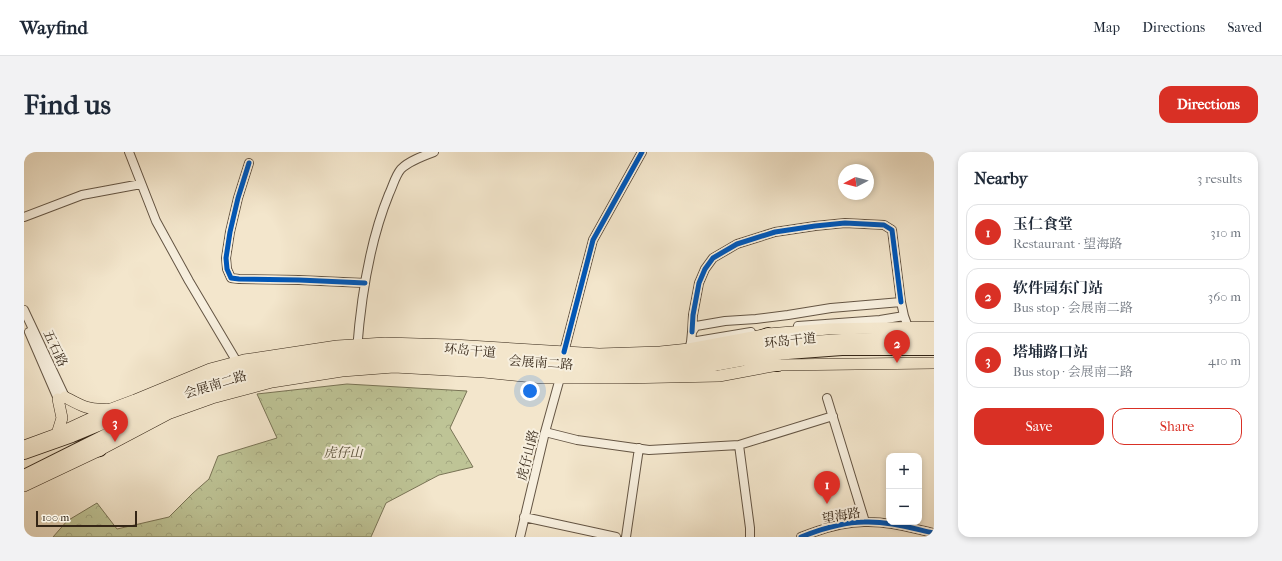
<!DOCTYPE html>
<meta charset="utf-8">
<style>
:root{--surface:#fff;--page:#f2f2f3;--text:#1f2937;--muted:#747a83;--line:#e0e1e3;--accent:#d93025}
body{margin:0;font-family:"IM FELL French Canon","Noto Serif SC",serif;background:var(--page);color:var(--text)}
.controls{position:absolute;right:12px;bottom:12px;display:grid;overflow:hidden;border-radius:8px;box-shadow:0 2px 6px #0003}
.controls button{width:36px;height:36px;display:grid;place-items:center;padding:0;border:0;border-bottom:1px solid var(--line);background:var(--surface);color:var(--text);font:20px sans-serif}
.compass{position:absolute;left:814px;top:12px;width:36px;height:36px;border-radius:50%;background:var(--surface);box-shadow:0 2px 6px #0003;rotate:263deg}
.scale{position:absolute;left:12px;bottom:10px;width:101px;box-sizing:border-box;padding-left:4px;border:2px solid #342516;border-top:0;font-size:11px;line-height:14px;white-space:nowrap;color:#342516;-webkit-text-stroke:3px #f7efde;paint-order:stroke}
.you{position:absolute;left:506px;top:239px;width:14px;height:14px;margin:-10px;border:3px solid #fff;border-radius:50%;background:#1a73e8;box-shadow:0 0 0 6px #1a73e833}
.badge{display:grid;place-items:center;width:26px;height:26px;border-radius:50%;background:var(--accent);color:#fff;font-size:13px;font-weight:700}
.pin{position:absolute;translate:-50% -33px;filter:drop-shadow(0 1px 2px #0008)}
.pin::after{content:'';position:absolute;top:21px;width:14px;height:12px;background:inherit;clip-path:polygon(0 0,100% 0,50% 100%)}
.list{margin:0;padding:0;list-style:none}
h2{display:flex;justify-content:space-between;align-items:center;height:52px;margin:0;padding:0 16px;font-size:17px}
h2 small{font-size:13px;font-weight:400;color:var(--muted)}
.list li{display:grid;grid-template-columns:26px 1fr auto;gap:12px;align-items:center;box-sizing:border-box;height:56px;margin:0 8px 8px;padding:0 8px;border:1px solid var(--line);border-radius:12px}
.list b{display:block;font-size:15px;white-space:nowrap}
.list p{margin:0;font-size:13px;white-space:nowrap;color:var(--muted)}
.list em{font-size:13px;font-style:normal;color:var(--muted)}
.actions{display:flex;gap:8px;padding:12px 16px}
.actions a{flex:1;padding:9px 0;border:1px solid var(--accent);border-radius:12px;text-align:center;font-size:14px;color:var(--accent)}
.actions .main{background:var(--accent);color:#fff}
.map{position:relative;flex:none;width:910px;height:385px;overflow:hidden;border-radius:12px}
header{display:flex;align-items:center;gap:24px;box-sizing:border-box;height:56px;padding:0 20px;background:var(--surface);border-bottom:1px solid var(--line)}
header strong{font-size:19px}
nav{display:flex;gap:22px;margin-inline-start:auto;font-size:14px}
.intro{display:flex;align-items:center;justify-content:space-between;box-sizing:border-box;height:96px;padding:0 24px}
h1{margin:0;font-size:28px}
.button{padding:10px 18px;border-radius:12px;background:var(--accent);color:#fff;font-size:14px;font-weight:700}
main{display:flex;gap:24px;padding:0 24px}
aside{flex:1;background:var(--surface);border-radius:12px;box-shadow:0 2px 6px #0003}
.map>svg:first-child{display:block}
</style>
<header>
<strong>Wayfind</strong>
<nav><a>Map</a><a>Directions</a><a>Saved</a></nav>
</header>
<div class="intro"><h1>Find us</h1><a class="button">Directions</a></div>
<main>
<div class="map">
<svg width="910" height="385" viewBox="0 0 910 385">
<defs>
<pattern id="forest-crowns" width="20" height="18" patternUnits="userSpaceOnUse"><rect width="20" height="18" fill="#bec496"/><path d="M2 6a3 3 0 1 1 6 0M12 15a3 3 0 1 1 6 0" fill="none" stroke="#a4a881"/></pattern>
</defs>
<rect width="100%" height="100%" fill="#f3e6cc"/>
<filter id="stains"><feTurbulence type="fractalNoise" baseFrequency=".005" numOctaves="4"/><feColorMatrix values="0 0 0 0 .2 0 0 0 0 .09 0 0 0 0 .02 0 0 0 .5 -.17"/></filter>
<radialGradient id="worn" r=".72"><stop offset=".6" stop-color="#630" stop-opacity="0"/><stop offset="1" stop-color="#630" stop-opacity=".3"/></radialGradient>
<path fill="url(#forest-crowns)" stroke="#797456" d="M323 232 443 239 426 276 449 315 415 323 362 351 347 385H29L43 369 73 351 93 377 145 365 169 341 185 327 194 304 253 286 233 242Z"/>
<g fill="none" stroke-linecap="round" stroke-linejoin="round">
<defs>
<path id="minor" d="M105 0 132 69 165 129 213 210
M225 11 214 46 206 80 202 106 203 117 207 126 215 127 275 128 341 131
M0 65 58 43 117 32
M0 158 41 245
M774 174 856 168 880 164 884 175
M5 180 34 247
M668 180 669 163 675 131 681 117 689 106 713 92 751 80 791 74 821 71 860 73 868 78 877 150
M667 190 668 180 672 174 701 169 732 167 764 163 807 156 877 150 880 164
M666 194 667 190 727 180
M333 198C337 145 345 91 365 42 369 34 371 24 377 17 385 9 399 4 410 0
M540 200 569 88 618 0
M803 246 841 370
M521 280 553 288 625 298 715 293
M500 365 592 385
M496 385 521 280 536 226
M602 385 615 296
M726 385V376L715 293 809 264
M777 385C797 377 818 370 840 370 863 369 887 376 910 381"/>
<path id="major" d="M41 245C56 253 65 259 83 257
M33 282 38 266 34 247
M0 294 33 282 87 257 111 248 186 217 220 208 313 194 361 191 429 193 575 202 636 200 665 197 744 182 804 177 910 175
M0 334 76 298 146 261 188 246 248 230 318 219 370 215 460 220 519 226H597L695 224 754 213 910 211"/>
<path id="highway" d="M720 191 744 182
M726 212 754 213
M0 301 48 284 178 230 231 215 294 204 333 200 376 198 434 200 556 211 595 210 678 203 741 193 818 188 910 185
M56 301 76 298
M0 324 122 263 169 244 216 230 261 219 312 212 359 206 400 208 555 221 600 220 679 215 750 202 818 197H910"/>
</defs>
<use href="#minor" stroke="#645544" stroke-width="10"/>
<use href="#major" stroke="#342516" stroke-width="12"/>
<use href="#highway" stroke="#342516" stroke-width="14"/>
<use href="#minor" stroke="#f7efde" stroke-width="8"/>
<use href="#major" stroke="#f3e6cc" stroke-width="11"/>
<use href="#highway" stroke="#f3e6cc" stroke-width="12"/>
<defs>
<path id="cycleway" d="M225 11 214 46 206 80 202 106 203 117 207 126 215 127 275 128 341 131
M668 180 669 163 675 131 681 117 689 106 713 92 751 80 791 74 821 71 860 73 868 78 877 150
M540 200 569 88 618 0
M777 385C797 377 818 370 840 370 863 369 887 376 910 381"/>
</defs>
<use href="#cycleway" stroke="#f7efde" stroke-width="8"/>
<use href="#cycleway" stroke="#0057b8" stroke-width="5"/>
</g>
<g text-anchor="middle" stroke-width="4" stroke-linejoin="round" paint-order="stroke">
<g font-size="13" fill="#342516" stroke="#f7efde">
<text transform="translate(766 188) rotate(-6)" y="5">环岛干道</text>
<text transform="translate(32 196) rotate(65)" y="5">五石路</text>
<text transform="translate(446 198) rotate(5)" y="5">环岛干道</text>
<text transform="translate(517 210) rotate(4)" y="5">会展南二路</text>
<text transform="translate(191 232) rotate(-17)" y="5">会展南二路</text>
<text transform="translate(503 303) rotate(-76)" y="5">虎仔山路</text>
<text transform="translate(817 363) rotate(-10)" y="5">望海路</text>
</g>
<g font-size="13" font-style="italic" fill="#564d36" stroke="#f7efde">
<text x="319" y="305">虎仔山</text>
</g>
</g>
<rect width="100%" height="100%" filter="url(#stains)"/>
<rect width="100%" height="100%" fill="url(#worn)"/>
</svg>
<div class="controls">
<button>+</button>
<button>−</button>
</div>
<svg class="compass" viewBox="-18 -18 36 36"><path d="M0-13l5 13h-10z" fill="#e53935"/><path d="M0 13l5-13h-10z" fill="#747a83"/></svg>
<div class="scale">100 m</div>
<div class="you"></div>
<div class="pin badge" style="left:803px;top:352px">1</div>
<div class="pin badge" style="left:873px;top:211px">2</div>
<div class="pin badge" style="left:91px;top:290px">3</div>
</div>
<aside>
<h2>Nearby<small>3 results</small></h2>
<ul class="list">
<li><span class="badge">1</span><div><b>玉仁食堂</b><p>Restaurant · 望海路</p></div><em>310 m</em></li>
<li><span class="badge">2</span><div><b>软件园东门站</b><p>Bus stop · 会展南二路</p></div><em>360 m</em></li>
<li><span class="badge">3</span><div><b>塔埔路口站</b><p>Bus stop · 会展南二路</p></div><em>410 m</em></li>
</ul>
<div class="actions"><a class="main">Save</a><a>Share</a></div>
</aside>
</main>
